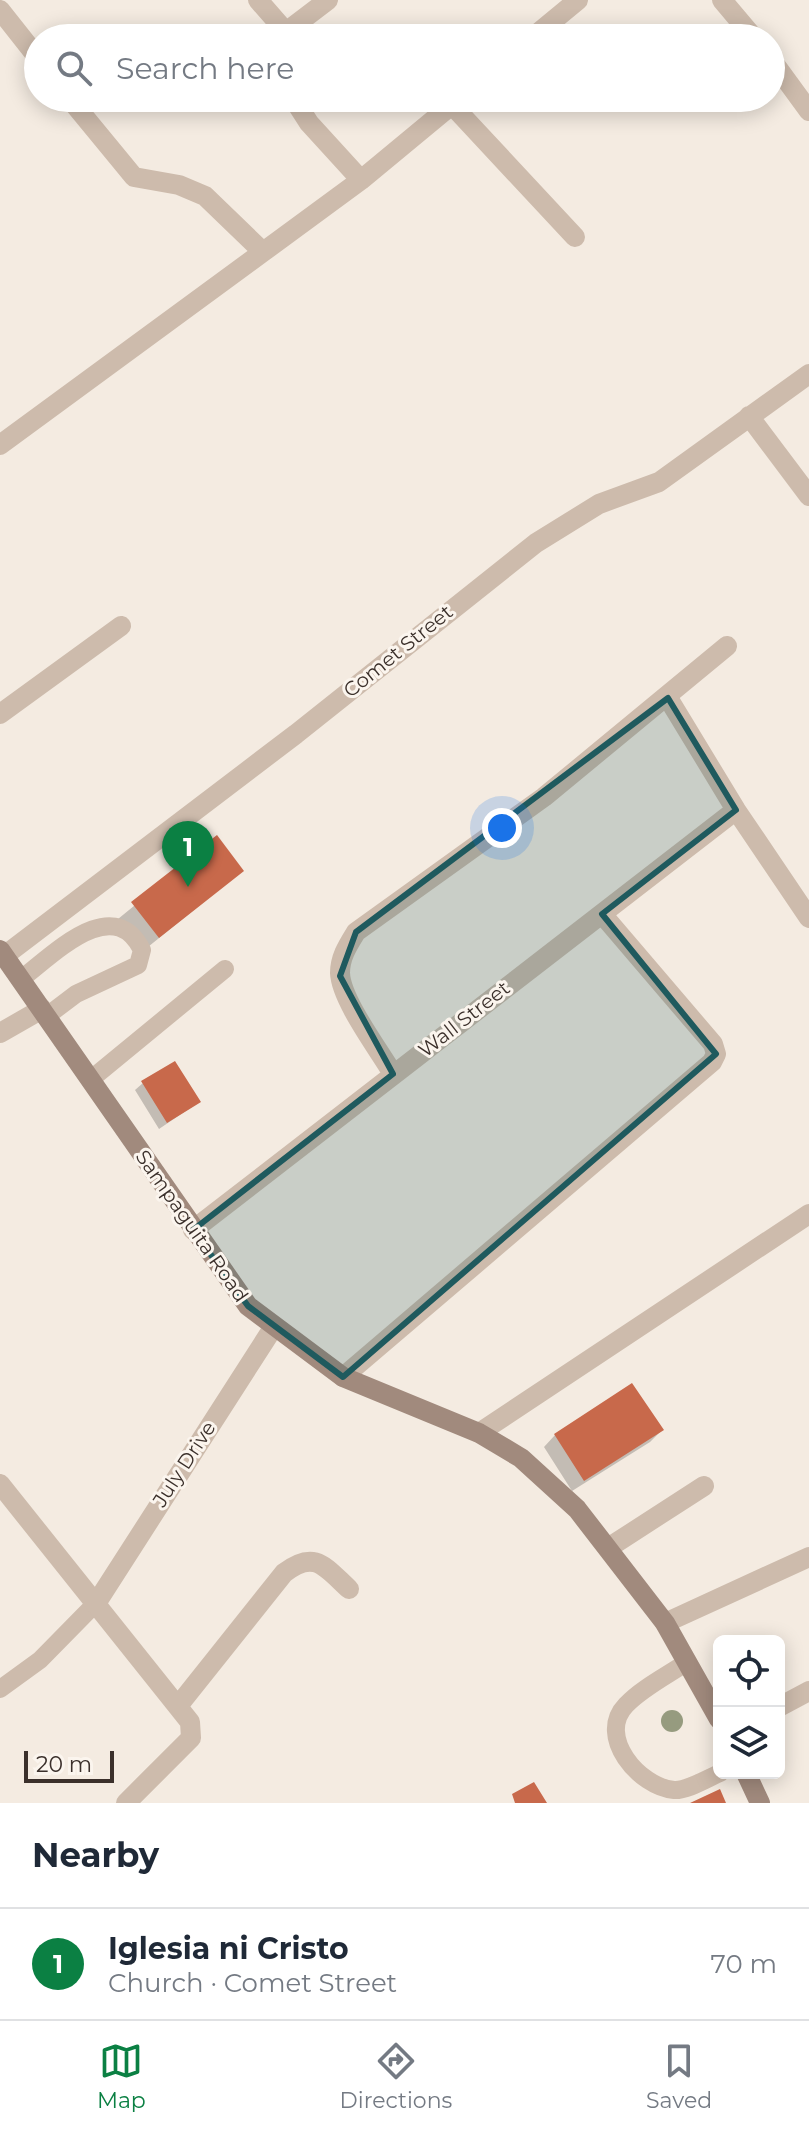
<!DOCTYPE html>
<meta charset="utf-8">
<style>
:root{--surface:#fff;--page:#f2f2f3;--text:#1f2937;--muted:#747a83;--line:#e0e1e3;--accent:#0b8043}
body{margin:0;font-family:Montserrat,sans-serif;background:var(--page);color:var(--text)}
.controls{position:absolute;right:24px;bottom:24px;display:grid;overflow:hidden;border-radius:12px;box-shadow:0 4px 20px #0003}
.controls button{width:72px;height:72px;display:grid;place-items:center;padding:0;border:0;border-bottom:2px solid var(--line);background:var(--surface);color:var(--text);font:40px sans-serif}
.scale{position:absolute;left:24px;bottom:20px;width:90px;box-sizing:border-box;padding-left:8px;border:4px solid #3b302b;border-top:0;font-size:22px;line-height:28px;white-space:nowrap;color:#3b302b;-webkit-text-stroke:6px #fbf5ee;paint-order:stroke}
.you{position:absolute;left:502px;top:828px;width:28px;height:28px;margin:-20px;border:6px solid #fff;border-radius:50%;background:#1a73e8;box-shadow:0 0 0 12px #1a73e833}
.badge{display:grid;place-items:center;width:52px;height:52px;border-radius:50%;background:var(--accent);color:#fff;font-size:26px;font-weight:700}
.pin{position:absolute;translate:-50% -66px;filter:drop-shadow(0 2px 4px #0008)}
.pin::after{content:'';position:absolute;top:42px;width:28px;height:24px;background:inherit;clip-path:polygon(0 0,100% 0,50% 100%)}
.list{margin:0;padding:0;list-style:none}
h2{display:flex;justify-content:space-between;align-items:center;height:104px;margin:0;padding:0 32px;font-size:34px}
h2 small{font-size:26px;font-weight:400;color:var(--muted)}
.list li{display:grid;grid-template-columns:52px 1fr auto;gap:24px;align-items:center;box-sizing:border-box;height:112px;padding:0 32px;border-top:2px solid var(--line)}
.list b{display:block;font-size:30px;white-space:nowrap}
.list p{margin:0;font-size:26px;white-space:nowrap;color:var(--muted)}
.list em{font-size:26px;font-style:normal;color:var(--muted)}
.icon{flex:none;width:44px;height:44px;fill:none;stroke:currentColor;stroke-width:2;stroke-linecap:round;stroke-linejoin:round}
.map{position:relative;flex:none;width:809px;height:1803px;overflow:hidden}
.search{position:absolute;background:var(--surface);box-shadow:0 4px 20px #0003;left:24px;right:24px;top:24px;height:88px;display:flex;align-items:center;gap:20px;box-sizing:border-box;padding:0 28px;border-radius:44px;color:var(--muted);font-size:30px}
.sheet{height:216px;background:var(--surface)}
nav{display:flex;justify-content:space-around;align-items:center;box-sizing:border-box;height:112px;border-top:2px solid var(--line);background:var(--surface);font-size:22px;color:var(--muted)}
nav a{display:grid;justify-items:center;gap:4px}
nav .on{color:var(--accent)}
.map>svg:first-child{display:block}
</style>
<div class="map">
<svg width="809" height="1803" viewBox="0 0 809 1803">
<rect width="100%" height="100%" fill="#f4ebe1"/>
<path fill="#0003" d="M217 838 242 871 143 951 118 919Z
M143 1083 199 1102 159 1129 135 1090Z
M662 1430 650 1442 572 1491 544 1447 555 1435Z"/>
<path fill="#c8694b" d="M217 835 244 871 159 938 131 902Z
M175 1061 201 1102 167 1123 141 1081Z
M632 1383 664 1430 584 1481 554 1434Z
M534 1782 547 1803H515L512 1794Z
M720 1789 726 1803H690Z"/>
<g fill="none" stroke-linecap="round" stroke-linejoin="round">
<path stroke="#cdbbac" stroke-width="18" d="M21 979C53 955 113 892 142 950L138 965 76 994 47 1016
M90 1080 225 969
M687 1662C668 1675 642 1688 626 1705 596 1736 639 1787 674 1790 687 1791 708 1778 720 1773
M0 1689 40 1660 97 1602"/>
<path stroke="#cdbbac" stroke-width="20" d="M258 0 286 32V38
M722 0 754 38
M0 10 38 58
M286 32 328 0
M532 38 578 0
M771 59 809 111
M69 98 134 177 179 185 205 196 263 252 361 180 460 98
M293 98 309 123 361 180
M452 105 575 237
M749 416 809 496
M0 445 263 252
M668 698 736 810 809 918
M0 714 121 626
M4 956 296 734 536 543 599 504 659 482 809 374
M0 1033 42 1009
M393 1074C379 1050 341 1000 340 973 340 957 348 945 356 932L544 797 727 646
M193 1230 736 810
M343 1377 712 1062 716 1054 713 1044 602 914
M479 1433 809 1214
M0 1484 190 1722 191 1738 126 1803
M608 1548 704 1486
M97 1602 273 1328
M665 1623 809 1557
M178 1706 284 1573C315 1549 325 1567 349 1589
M779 1707 809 1691"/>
<path stroke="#a18a7d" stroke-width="20" d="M0 950 248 1306 343 1377 479 1433 521 1458 577 1509 665 1623 719 1719
M746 1773 760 1803"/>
</g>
<circle fill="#969b7f" cx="672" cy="1721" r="11"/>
<path fill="#1f5a5e" fill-opacity="0.2" stroke="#1f5a5e" stroke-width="6" stroke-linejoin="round" d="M668 698 736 810 602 914 716 1054 343 1377 248 1306 193 1230 393 1074 340 976 356 932Z"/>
<g text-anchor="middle" stroke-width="6" stroke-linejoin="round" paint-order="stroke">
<g font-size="20" fill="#3b302b" stroke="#fbf5ee">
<text transform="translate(398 651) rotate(-39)" y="7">Comet Street</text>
<text transform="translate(464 1019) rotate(-38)" y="7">Wall Street</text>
<text transform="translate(192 1226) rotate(55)" y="7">Sampaguita Road</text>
<text transform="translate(184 1464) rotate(-57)" y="7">July Drive</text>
</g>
</g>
</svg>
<div class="controls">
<button><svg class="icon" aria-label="locate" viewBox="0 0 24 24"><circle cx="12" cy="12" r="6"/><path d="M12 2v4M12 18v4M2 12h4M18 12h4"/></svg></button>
<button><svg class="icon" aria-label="layers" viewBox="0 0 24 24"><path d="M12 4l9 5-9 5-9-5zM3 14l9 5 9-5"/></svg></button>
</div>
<div class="scale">20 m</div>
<div class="you"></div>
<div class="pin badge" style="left:188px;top:887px">1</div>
<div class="search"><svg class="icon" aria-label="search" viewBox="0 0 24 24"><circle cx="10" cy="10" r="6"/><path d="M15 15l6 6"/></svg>Search here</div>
</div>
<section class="sheet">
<h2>Nearby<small></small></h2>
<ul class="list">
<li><span class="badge">1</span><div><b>Iglesia ni Cristo</b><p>Church · Comet Street</p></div><em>70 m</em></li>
</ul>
</section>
<nav>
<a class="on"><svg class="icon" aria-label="map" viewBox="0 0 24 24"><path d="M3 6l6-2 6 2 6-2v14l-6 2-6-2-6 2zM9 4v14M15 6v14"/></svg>Map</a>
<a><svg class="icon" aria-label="directions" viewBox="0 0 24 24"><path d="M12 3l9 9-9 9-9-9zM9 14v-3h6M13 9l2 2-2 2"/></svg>Directions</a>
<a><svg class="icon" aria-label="saved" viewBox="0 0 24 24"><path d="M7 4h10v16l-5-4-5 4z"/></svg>Saved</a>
</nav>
